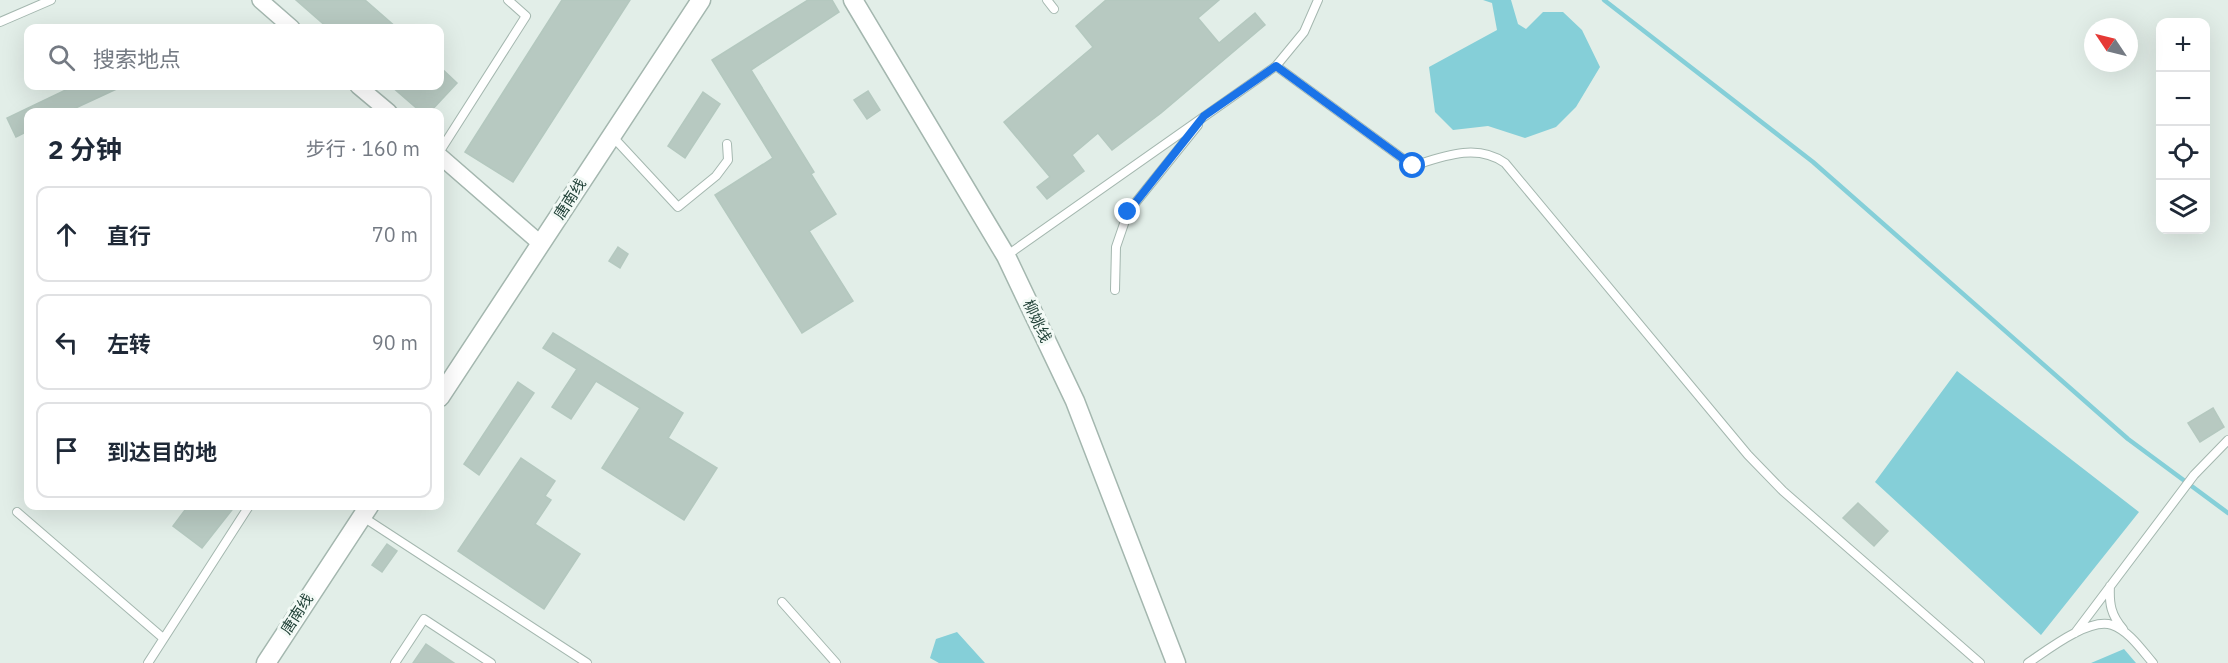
<!DOCTYPE html>
<html lang="zh">
<meta charset="utf-8">
<style>
:root{--surface:#fff;--page:#f2f2f3;--text:#1f2937;--muted:#747a83;--line:#e0e1e3}
body{margin:0;font-family:"IBM Plex Sans","Noto Sans SC",sans-serif;background:var(--page);color:var(--text)}
.controls{position:absolute;right:18px;top:18px;display:grid;overflow:hidden;border-radius:12px;box-shadow:0 6px 24px #0002}
.controls button{width:54px;height:54px;display:grid;place-items:center;padding:0;border:0;border-bottom:2px solid var(--line);background:var(--surface);color:var(--text);font:30px sans-serif}
.compass{position:absolute;left:2084px;top:18px;width:54px;height:54px;border-radius:50%;background:var(--surface);box-shadow:0 6px 24px #0002;rotate:305deg}
.stop{position:absolute;width:18px;height:18px;margin:-14px;border:4px solid #1a73e8;border-radius:50%;background:#fff}
.stop.end{background:#1a73e8;border-color:#fff;box-shadow:0 2px 6px #0008}
.list{margin:0;padding:0;list-style:none}
h2{display:flex;justify-content:space-between;align-items:center;height:78px;margin:0;padding:0 24px;font-size:26px}
h2 small{font-size:20px;font-weight:400;color:var(--muted)}
.list li{display:grid;grid-template-columns:39px 1fr auto;gap:18px;align-items:center;box-sizing:border-box;height:96px;margin:0 12px 12px;padding:0 12px;border:2px solid var(--line);border-radius:12px}
.list b{display:block;font-size:22px;white-space:nowrap}
.list em{font-size:20px;font-style:normal;color:var(--muted)}
.icon{flex:none;width:33px;height:33px;fill:none;stroke:currentColor;stroke-width:2;stroke-linecap:round;stroke-linejoin:round}
.map{position:relative;flex:none;width:2228px;height:663px;overflow:hidden}
.search{position:absolute;background:var(--surface);box-shadow:0 6px 24px #0002;left:24px;top:24px;width:420px;height:66px;display:flex;align-items:center;gap:15px;box-sizing:border-box;padding:0 21px;border-radius:12px;color:var(--muted);font-size:22px}
.panel{position:absolute;background:var(--surface);box-shadow:0 6px 24px #0002;left:24px;top:108px;width:420px;height:402px;border-radius:12px}
.map>svg:first-child{display:block}
</style>
<div class="map">
<svg width="2228" height="663" viewBox="0 0 2228 663">
<rect width="100%" height="100%" fill="#e2eee8"/>
<path fill="#85cfd8" d="M1483 0H1511L1518 24 1526 29 1543 12H1563L1582 30 1600 67 1576 107 1556 127 1525 138 1488 126 1453 130 1435 112 1429 67 1497 30 1492 3Z
M1957 371 2139 512 2041 635 1875 482Z
M957 632 985 663H939L930 658 936 639Z
M2124 649 2136 663H2091Z"/>
<g fill="none" stroke-linecap="round" stroke-linejoin="round">
<path stroke="#85cfd8" stroke-width="4.5" d="M1604 0 1813 162 2128 439 2228 513"/>
</g>
<path fill="#b7c9c1" stroke="#b4c8bf" stroke-width="1.5" d="M296 0H365L397 28H328Z
M562 0H630L513 182 465 152Z
M808 0H832L839 12 751 70 814 172 811 174 836 214 809 231 853 301 802 333 715 195 773 158 712 60Z
M1106 0H1219L1198 18 1219 43 1255 13 1265 25 1161 113 1112 150 1098 133 1072 155 1084 171 1047 199 1037 187 1050 177 1004 122 1093 47 1076 26Z
M440 67 457 83 430 112H421L391 86H440Z
M74 86H123L67 112H28V131L16 137 7 118Z
M868 91 880 110 867 119 854 100Z
M703 92 720 104 685 158 668 146Z
M618 247 628 254 620 268 609 261Z
M553 333 683 413 668 438 717 468 684 520 602 468 640 408 596 381 571 419 552 407 577 369 543 348Z
M518 382 534 393 479 475 464 464Z
M2213 408 2224 427 2200 442 2188 423Z
M521 458 555 481 545 496 551 500 535 524 580 554 544 609 458 551Z
M1858 503 1888 531 1874 546 1843 518Z
M188 506H235L202 548 173 526Z
M387 544 397 551 382 572 372 565Z
M426 644 454 663H413Z"/>
<g fill="none" stroke-linecap="round" stroke-linejoin="round">
<defs>
<path id="service" d="M1047 0 1054 9
M0 22 51 0
M1276 66 1413 166C1444 156 1477 143 1505 163L1748 455 1783 491 1980 663
M613 137 678 207 716 176 728 160 727 144
M440 151 526 16 508 0
M1006 256 1276 66 1304 32 1318 0
M1115 290 1116 247 1128 212 1198 125
M17 512 163 638
M363 517 587 663
M2110 586C2109 604 2111 615 2123 629
M782 602 836 663
M2075 633 2194 475 2228 440
M148 663 249 506
M395 663 424 619 491 663
M2028 663C2046 651 2089 617 2112 625 2129 631 2141 649 2153 663"/>
<path id="minor" d="M260 0 292 28
M358 86 389 112
M440 156 541 244"/>
<path id="tertiary" d="M853 0 1006 256 1075 401 1176 663
M440 397 701 0
M266 663 369 506"/>
</defs>
<use href="#service" stroke="#a4b7af" stroke-width="10"/>
<use href="#minor" stroke="#a4b7af" stroke-width="18"/>
<use href="#tertiary" stroke="#a4b7af" stroke-width="21"/>
<use href="#service" stroke="#fff" stroke-width="8"/>
<use href="#minor" stroke="#fff" stroke-width="15"/>
<use href="#tertiary" stroke="#fff" stroke-width="18"/>
</g>
<g fill="none" stroke-linecap="round" stroke-linejoin="round">
<path stroke="#1a73e8" stroke-width="8" d="M1128 212 1204 116 1276 66 1413 166"/>
</g>
<g text-anchor="middle" stroke-width="6" stroke-linejoin="round" paint-order="stroke">
<g font-size="15" fill="#204137" stroke="#f3faf6">
<text transform="translate(570 199) rotate(-57)" y="5">唐南线</text>
<text transform="translate(1037 321) rotate(65)" y="5">柳姚线</text>
<text transform="translate(297 614) rotate(-57)" y="5">唐南线</text>
</g>
</g>
</svg>
<div class="controls">
<button>+</button>
<button>−</button>
<button><svg class="icon" aria-label="locate" viewBox="0 0 24 24"><circle cx="12" cy="12" r="6"/><path d="M12 2v4M12 18v4M2 12h4M18 12h4"/></svg></button>
<button><svg class="icon" aria-label="layers" viewBox="0 0 24 24"><path d="M12 4l9 5-9 5-9-5zM3 14l9 5 9-5"/></svg></button>
</div>
<svg class="compass" viewBox="-18 -18 36 36"><path d="M0-13l5 13h-10z" fill="#e53935"/><path d="M0 13l5-13h-10z" fill="#747a83"/></svg>
<div class="stop" style="left:1413px;top:166px"></div>
<div class="stop end" style="left:1128px;top:212px"></div>
<div class="search"><svg class="icon" aria-label="search" viewBox="0 0 24 24"><circle cx="10" cy="10" r="6"/><path d="M15 15l6 6"/></svg>搜索地点</div>
<section class="panel">
<h2>2 分钟<small>步行 · 160 m</small></h2>
<ul class="list">
<li><svg class="icon" aria-label="ahead" viewBox="0 0 24 24"><path d="M12 20V5M6 11l6-6 6 6"/></svg><div><b>直行</b></div><em>70 m</em></li>
<li><svg class="icon" aria-label="left" viewBox="0 0 24 24"><path d="M17 20v-9H6M10 6l-5 5 5 5"/></svg><div><b>左转</b></div><em>90 m</em></li>
<li><svg class="icon" aria-label="arrive" viewBox="0 0 24 24"><path d="M6 21V4h12l-3 4 3 4H6"/></svg><div><b>到达目的地</b></div></li>
</ul>
</section>
</div>
